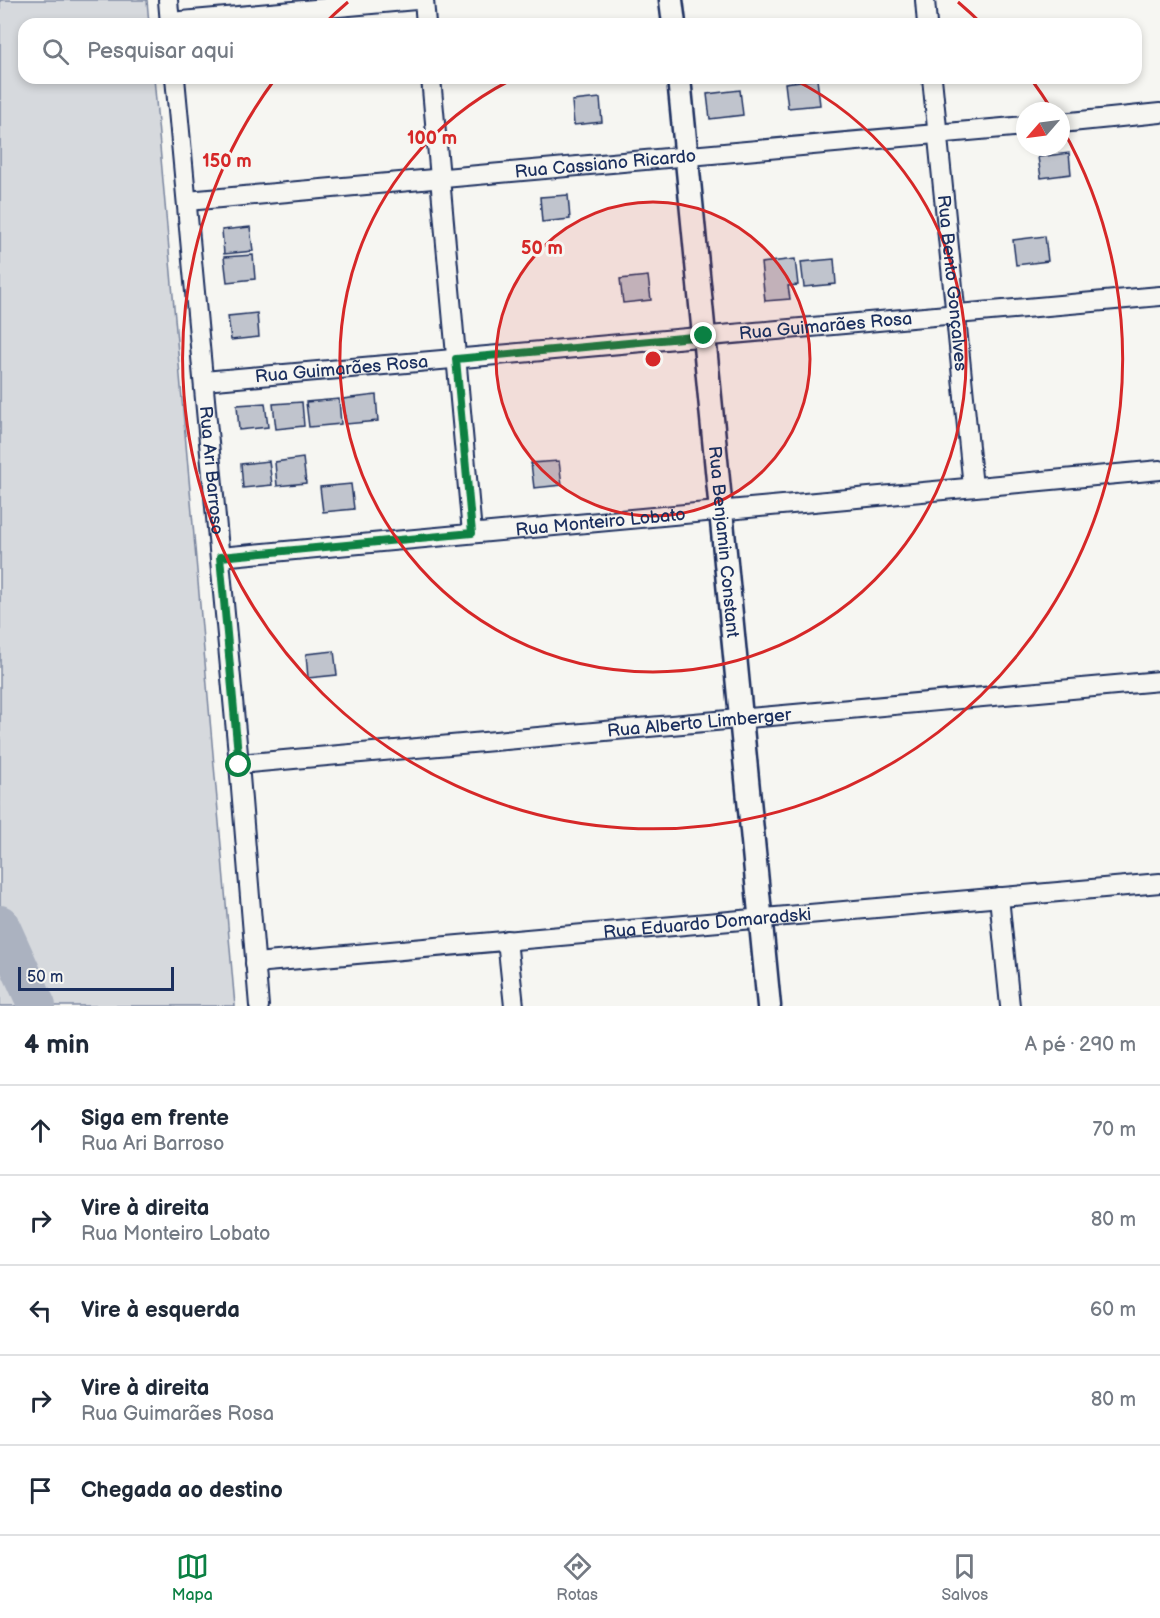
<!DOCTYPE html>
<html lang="pt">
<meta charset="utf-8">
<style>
:root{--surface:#fff;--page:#f2f2f3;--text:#1f2937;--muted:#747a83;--line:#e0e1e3;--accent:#0b8043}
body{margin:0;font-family:"Balsamiq Sans",sans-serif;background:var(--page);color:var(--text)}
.compass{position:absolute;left:1016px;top:102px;width:54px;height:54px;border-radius:50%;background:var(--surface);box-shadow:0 3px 9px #0003;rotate:242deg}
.scale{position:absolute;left:18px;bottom:15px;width:156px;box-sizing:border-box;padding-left:6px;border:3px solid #1b2f5e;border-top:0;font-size:16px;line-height:21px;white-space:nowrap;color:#1b2f5e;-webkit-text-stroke:4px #f6f6f2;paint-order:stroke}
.stop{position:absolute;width:18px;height:18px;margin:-14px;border:4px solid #0b8043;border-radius:50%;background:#fff}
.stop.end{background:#0b8043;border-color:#fff;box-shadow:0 2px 6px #0008}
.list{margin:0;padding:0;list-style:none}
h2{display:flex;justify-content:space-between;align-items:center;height:78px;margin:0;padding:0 24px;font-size:26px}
h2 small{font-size:20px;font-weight:400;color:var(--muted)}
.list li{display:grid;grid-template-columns:39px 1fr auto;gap:18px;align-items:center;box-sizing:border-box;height:90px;padding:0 24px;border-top:2px solid var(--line)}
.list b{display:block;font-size:22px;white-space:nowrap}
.list p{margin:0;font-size:20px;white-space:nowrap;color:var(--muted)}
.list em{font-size:20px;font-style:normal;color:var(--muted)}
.icon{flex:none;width:33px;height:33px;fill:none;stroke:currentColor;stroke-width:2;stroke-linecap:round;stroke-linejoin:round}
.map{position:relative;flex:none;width:1160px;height:1006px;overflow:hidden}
.search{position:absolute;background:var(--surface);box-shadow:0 3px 9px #0003;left:18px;right:18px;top:18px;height:66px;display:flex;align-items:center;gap:15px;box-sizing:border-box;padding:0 21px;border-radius:18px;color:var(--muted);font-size:22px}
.sheet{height:528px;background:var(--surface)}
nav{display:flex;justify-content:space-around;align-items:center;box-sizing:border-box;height:84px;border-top:2px solid var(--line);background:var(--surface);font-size:16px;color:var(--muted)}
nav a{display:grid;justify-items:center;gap:3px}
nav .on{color:var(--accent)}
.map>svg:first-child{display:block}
</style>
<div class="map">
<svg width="1160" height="1006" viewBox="0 0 1160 1006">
<rect width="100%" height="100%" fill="#f6f6f2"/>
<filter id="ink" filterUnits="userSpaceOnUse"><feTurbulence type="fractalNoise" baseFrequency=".0167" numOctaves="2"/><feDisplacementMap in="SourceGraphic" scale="12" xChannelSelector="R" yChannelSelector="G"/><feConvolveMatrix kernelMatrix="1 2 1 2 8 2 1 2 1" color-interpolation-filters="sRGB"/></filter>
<g filter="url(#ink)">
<path fill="#d6d9dd" stroke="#78849e" stroke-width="1.5" d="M0 0H147L149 24H24V78H154L235 1006H0Z"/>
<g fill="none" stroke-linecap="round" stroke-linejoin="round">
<path stroke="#abb2c0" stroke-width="38" d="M0 924 37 1006"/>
</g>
<path fill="#c0c4cd" stroke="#1b2f5e" stroke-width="1.5" d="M817 79 820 105 788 108 785 83Z
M740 90 743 115 710 119 707 94Z
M600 98 602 122 574 125 572 101Z
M1069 153 1071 174 1041 178 1038 157Z
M568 195 570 219 542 222 540 197Z
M250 227 253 251 224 254 222 230Z
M1045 236 1048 261 1016 265 1013 240Z
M253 255 255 279 227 282 224 257Z
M795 259 798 285 788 286 790 299 765 301 761 263Z
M834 259 836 284 804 287 801 262Z
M648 276 651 300 623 303 620 279Z
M257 313 259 337 231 340 228 316Z
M376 395 378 421 346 424 343 399Z
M339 399 341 424 309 427 306 402Z
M302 402 304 426 276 429 273 404Z
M265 403 268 427 239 430 237 405Z
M303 458 306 483 277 486 275 462Z
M269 461 272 485 243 488 241 464Z
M559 461 562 485 534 488 531 463Z
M351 484 354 509 323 512 320 487Z
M334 651 337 675 308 678 306 654Z"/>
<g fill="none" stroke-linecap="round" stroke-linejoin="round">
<defs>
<g id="minor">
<path d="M168 0 170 24"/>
<path d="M424 0 426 24"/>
<path d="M925 0 927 24"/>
<path d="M170 22 416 0"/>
<path id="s1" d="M175 78 239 764 259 1006"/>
<path d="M431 78 472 533"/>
<path id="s2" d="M932 78 973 487"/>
<path d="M1061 123 1160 113"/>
<path id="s3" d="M187 201 1025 126"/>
<path id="s4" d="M204 381 1160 296"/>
<path id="s5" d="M220 557 1160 470"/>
<path id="s6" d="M239 764 1160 681"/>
<path d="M999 897 1010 1006"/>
<path d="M507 940 514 1006"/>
<path id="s7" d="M255 963 1160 883"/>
</g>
<g id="tertiary">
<path d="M671 0 674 24"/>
<path id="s8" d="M679 78 769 1006"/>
</g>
</defs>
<use href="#minor" stroke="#1b2f5e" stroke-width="22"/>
<use href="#tertiary" stroke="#1b2f5e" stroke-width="27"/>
<use href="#minor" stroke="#f6f6f2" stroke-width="18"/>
<use href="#tertiary" stroke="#f6f6f2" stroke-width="22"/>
</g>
</g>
<g fill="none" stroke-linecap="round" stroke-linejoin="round" filter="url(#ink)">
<path stroke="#0b8043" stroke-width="8" d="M239 765 220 557 472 533 456 359 704 336"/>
</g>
<circle cx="653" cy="359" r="157" fill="#d62828" fill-opacity=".12"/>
<g fill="none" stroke="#d62828" stroke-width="3">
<circle cx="653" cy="359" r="157"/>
<path d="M793 79A313 313 0 1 1 513 79"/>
<path d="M324 24A470 470 0 0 1 348 2M958 2A470 470 0 0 1 982 24M1031 79A470 470 0 0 1 1052 110M1062 128A470 470 0 1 1 275 79"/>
</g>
<g text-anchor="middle" stroke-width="6" stroke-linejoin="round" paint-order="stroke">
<g font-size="18" fill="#1b2f5e" stroke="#f6f6f2">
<text dy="6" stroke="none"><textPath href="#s3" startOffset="420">Rua Cassiano Ricardo</textPath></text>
<text dy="6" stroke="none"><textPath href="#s2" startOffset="206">Rua Bento Gonçalves</textPath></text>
<text dy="6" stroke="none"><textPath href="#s4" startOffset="624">Rua Guimarães Rosa</textPath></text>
<text dy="6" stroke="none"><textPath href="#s4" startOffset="138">Rua Guimarães Rosa</textPath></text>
<text dy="6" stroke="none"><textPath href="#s1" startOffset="394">Rua Ari Barroso</textPath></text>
<text dy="6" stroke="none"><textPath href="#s5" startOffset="382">Rua Monteiro Lobato</textPath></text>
<text dy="6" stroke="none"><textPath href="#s8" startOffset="466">Rua Benjamin Constant</textPath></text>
<text dy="6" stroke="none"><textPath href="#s6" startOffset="462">Rua Alberto Limberger</textPath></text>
<text dy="6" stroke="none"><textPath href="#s7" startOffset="454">Rua Eduardo Domaradski</textPath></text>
</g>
</g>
<circle cx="653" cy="359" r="9" fill="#d62828" stroke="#f6f6f2" stroke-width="3"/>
<g font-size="18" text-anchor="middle" font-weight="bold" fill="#d62828" stroke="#f6f6f2" stroke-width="6" stroke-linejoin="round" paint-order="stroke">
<text x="432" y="144">100 m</text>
<text x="227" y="167">150 m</text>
<text x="542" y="254">50 m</text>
</g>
</svg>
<svg class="compass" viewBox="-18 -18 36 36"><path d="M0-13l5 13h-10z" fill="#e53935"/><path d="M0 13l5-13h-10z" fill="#747a83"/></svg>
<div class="scale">50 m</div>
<div class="stop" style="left:239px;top:765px"></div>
<div class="stop end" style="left:704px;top:336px"></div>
<div class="search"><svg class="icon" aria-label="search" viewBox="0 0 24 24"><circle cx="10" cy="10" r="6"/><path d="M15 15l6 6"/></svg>Pesquisar aqui</div>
</div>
<section class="sheet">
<h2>4 min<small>A pé · 290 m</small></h2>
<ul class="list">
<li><svg class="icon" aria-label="ahead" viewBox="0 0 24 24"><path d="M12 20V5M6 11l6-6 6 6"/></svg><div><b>Siga em frente</b><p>Rua Ari Barroso</p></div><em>70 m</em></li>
<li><svg class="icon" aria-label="right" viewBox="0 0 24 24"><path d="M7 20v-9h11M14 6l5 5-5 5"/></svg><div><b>Vire à direita</b><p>Rua Monteiro Lobato</p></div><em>80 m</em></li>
<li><svg class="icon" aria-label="left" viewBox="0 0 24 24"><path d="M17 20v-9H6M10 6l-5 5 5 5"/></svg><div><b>Vire à esquerda</b></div><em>60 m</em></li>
<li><svg class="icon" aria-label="right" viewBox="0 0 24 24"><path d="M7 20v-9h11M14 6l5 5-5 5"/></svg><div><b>Vire à direita</b><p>Rua Guimarães Rosa</p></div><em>80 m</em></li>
<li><svg class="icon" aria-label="arrive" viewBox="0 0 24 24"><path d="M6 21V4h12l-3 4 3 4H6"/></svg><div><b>Chegada ao destino</b></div></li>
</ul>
</section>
<nav>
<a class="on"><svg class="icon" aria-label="map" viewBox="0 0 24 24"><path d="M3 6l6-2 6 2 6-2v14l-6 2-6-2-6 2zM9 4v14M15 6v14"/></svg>Mapa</a>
<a><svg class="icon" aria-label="directions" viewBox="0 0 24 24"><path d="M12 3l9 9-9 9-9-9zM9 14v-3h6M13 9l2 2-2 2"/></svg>Rotas</a>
<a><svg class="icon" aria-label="saved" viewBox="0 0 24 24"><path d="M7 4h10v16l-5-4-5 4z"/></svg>Salvos</a>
</nav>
